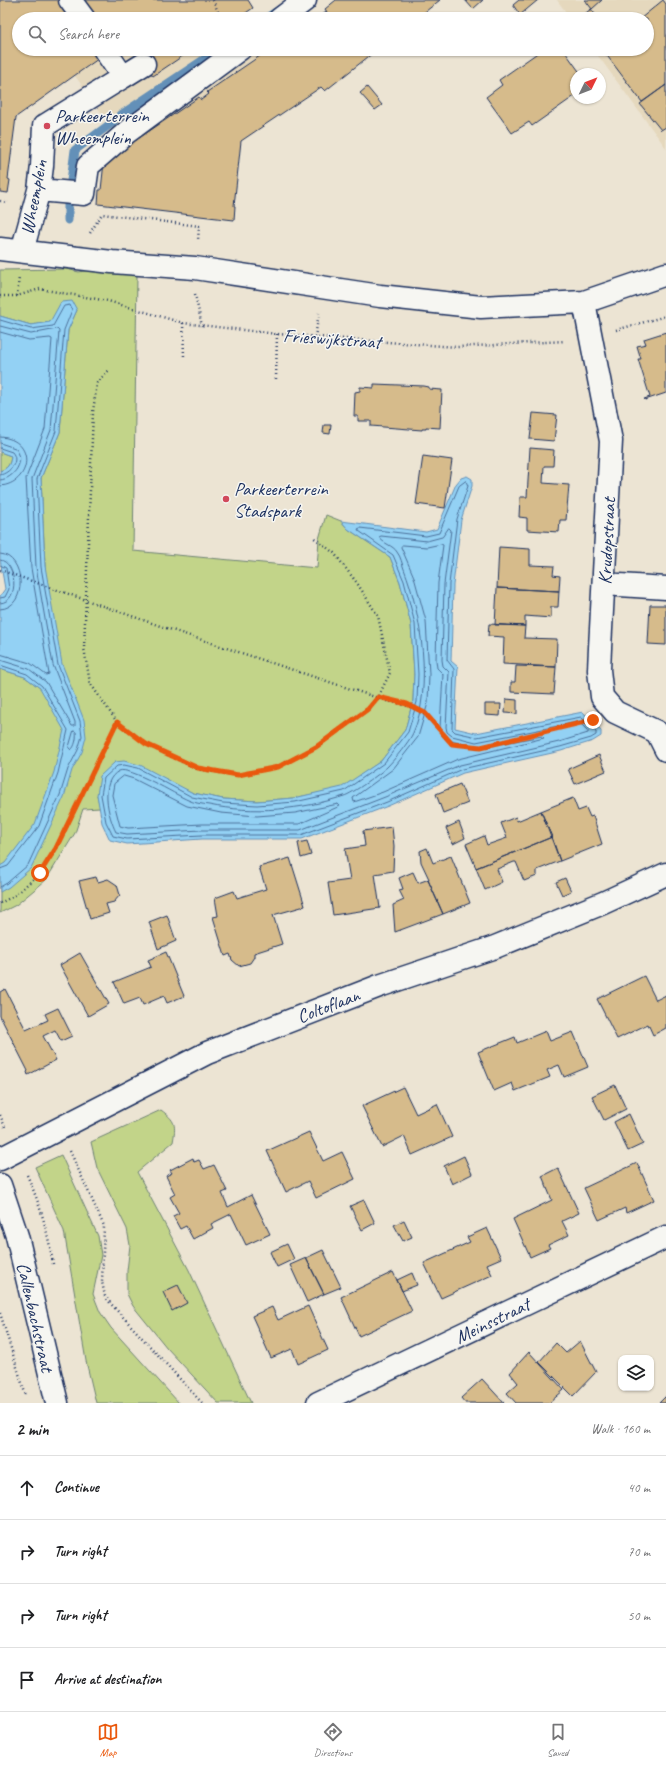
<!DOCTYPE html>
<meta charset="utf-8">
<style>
:root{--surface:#fff;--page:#f2f2f2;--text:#202124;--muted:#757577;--line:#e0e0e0;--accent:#ea580c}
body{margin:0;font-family:Caveat,sans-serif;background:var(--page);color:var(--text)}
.controls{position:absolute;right:12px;bottom:12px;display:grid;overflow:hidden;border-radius:8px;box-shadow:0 1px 3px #0004}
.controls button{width:36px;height:36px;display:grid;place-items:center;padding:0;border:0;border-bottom:1px solid var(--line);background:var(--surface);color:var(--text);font:20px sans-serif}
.compass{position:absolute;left:570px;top:68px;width:36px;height:36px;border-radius:50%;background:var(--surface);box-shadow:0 1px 3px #0004;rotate:47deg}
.stop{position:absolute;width:12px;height:12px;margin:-9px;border:3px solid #ea580c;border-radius:50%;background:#fff}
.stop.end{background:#ea580c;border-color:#fff;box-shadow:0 1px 4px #0008}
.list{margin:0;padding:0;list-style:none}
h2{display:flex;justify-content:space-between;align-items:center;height:52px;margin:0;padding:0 16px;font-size:17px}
h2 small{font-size:13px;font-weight:400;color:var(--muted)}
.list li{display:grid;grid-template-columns:26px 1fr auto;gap:12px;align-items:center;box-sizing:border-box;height:64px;padding:0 16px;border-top:1px solid var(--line)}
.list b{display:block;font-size:15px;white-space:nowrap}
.list em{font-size:13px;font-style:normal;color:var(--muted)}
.icon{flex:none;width:22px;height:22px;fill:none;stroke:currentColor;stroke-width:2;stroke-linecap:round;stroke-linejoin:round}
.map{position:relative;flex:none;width:666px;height:1403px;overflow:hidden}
.search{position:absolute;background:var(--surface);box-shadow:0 1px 3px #0004;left:12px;right:12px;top:12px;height:44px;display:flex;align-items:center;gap:10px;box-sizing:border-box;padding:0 14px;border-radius:22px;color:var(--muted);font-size:15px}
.sheet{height:308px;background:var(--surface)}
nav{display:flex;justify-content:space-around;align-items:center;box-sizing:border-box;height:56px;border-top:1px solid var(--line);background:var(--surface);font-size:11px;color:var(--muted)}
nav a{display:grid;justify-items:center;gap:2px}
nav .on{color:var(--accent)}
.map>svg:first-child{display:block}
</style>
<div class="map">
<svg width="666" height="1403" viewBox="0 0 666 1403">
<rect width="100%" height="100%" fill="#ece4d3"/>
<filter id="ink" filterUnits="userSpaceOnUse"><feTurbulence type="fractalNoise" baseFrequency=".025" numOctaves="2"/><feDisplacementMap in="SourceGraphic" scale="8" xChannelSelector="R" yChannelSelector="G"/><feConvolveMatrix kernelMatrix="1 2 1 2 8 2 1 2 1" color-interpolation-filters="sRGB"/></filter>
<g filter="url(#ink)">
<path fill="#e5d8bd" d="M557 0H666V148L593 49H647V19H571Z
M56 49H318L151 170 100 111Z"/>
<path fill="#c2d489" stroke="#6e8274" d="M66 269 79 272 97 269 137 275 133 551 317 568 319 539 326 515 341 521 348 529 390 557 400 582 411 624 414 674 413 701 405 730 381 761 342 788 294 798 257 801 223 799 193 793 168 781 97 795 100 808 83 809 75 833 46 880 16 905 0 913V669L25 677 40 688 45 566 41 478 60 432 68 330 77 310 50 322 31 325 0 316V270Z
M0 452 11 456C10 465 8 468 0 471Z
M161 1110C176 1121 176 1125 173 1142L137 1172 189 1270 251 1403H218L167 1348 133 1306 127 1294V1271L130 1245 127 1229 97 1168 91 1142Z
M61 1155 98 1236 101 1255 93 1294 100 1312 111 1328 179 1403H96L86 1361 64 1231 35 1167Z"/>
<path fill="#93d1f4" stroke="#6390b8" d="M72 301 77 310 68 330 60 432 41 478 45 566 62 664 84 720 86 737 82 752 72 770 64 797 31 868 9 887 0 892V866L5 863 35 824 54 772 64 730 40 688 25 677 0 669V596L5 589 0 559V471C8 468 10 465 11 456L0 452V316L31 325 50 322 61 302Z
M467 476 472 479V486L461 520 453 585 451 661 458 667 455 728 476 733 583 712 601 731V736L593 741 561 751 463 773 388 806 302 839H202L127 844 110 840 102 823 97 795 100 776 115 762 124 761 140 765 193 793 223 799 257 801 294 798 342 787 381 761 405 730 413 701 414 674 411 624 400 582 390 557 348 529 341 521 426 532 437 529 456 484 461 478Z"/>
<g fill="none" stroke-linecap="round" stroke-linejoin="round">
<path stroke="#4b709a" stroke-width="1" d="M0 320 31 329 53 326 64 306 70 305 72 310 64 330 56 431 37 479 41 567 58 665 80 721 82 736 78 750 68 769 60 795 28 865 7 883 0 887
M0 326 31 334 57 329 59 331 51 430 32 479 36 567 53 665 75 722V726H72L46 682 29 669 0 660
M0 332 29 340 50 338 52 339 45 429 26 478 31 568 49 674 46 675 30 663 0 654
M0 437C37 439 32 484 0 486
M0 443 15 448C27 460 14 479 0 480
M0 448 12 452C20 461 10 473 0 475
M466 481 468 486 457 519 449 584 447 660 454 669 452 729 455 732 477 737 581 717 596 732V735L591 738 560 747 462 769 387 802 301 835H202L127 839 113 836 106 822 101 795 104 778 117 766 124 765 138 768 192 797 223 803 257 805 295 802 344 791 384 763 408 732 417 702 418 674 415 624 404 581 393 555 359 531 358 529 360 528 426 536 439 533 459 486Z
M449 528 451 530 444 584 442 660 443 666 449 672 446 727 447 732 452 736 476 742 579 722 588 731V733L559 742 460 765 385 797 300 830H202L127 834 116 832C108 816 99 781 119 771 129 766 176 795 188 800 194 803 202 804 209 805 253 814 302 810 344 796 352 794 381 773 387 767 394 760 409 742 413 733 433 689 421 612 404 569 402 564 401 557 397 552 393 545 383 544 379 537L381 536 427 541 442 537Z
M403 545 427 547 441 544 443 545 438 583 436 660 437 668 443 674 440 728 443 736 447 740 477 748 542 736 544 738 458 759 383 792 354 802 353 798 393 769 418 737 428 703 429 674 426 621 414 577 401 547Z
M0 554C25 555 29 608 0 609
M0 560C16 561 21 602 0 603
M0 565 6 568 9 589 5 597 0 598
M0 665 27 674 42 686 68 730 58 773 39 826 8 866 0 869
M74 731 76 732C77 738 75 747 71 750L69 748Z
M124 776 134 779 187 806 221 813 257 816 295 813 338 804 340 806 299 824H202L128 828 120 826 112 795 114 784Z"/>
<path stroke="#6390b8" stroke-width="9" d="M265 19 279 10
M121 115 220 49
M71 181 75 150 113 122
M68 220V202"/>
</g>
<path fill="#d6bb8b" stroke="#1b2f5e" d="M0 0H248L253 8 237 19H19V49H112L16 117 8 179 10 180 8 193 0 192Z
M336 0H440L416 19H314L327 12 325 9Z
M465 0H483L473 9Z
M519 0H538L520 15 513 5Z
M585 0H602L592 9Z
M663 0 666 4V85L642 102 602 49H647V19H640Z
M591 9 598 18 597 19H578Z
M134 49H193L153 76Z
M270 49H378L325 91 321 87 241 141 234 206H235L234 220 98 204 99 190H101L104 162 199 97 201 100 209 94 207 92Z
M543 49H563L581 74H576V95L532 126 529 122 512 133 486 97 502 85 499 80Z
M666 85V127L661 130 640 104Z
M367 87 382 105 375 110 360 93Z
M666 332V393L645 400 644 399 650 397 638 359H641L637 346 646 344 644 339Z
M374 384 424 386 429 387V389L442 390 440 428 426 427V429H422V430L371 426V421H358V416H354L355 392 360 391V387L374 388Z
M533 413 557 415 554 441 530 439Z
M324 425H331L330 434 323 433Z
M530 448 554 450 553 466H544L543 483 569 485 566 520H560L559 532 527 530V518L519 517 520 497H527Z
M423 456 452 460 445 508 416 504Z
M499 547 530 549V565L554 566 553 575 560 576 559 591 497 588Z
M497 588 559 591 558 607H551V618L525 616V626L495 625Z
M650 605H666V645L648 644Z
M489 624 525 626 524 638 557 639 556 667 503 664 504 637 488 636Z
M516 666 556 667 554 694 511 692V682H515Z
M506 699 517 700V714L505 713Z
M485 704H501L500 716 485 715Z
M599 755 606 771 575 784 568 769Z
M460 784 468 803 443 813 436 794Z
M573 798 578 811 586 808 590 817 593 816 602 844 560 861 541 811Z
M541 811 552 837 476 868 466 844 484 836 487 845 507 838 501 823 516 817 517 821Z
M459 822 465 838 453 844 446 828Z
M392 827 394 846 393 871 375 874 380 908 333 915 328 883 350 880 345 849 365 846 363 831Z
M552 837 560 861 537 870V876L524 881 516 862H514L497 869 502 882 485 890 476 868Z
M307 841 311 855 301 858 298 843Z
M427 848 433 863 451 856 470 903 443 914 428 880 429 879 421 862 420 851Z
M290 858 305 906 273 915 282 944 254 953V957L250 963 239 966 232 960 230 954 225 956 213 917 218 916 215 898 234 891 237 898 266 889 259 867Z
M413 872 418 883 429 879 428 880 443 914 395 932 393 905 404 900 399 890 403 889 399 878Z
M96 877 98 882 108 879 117 885 120 895 114 902 106 904 109 913 90 919 79 881Z
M565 878 571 891 562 895 556 882Z
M167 915 176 941 158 949 149 922Z
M166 952 184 996 167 1003 164 996 143 1005 140 998 124 1004 114 982 151 967 148 960Z
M80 953 109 1004 88 1016 60 965Z
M644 976 656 1000 666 995V1028L653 1035 648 1024 617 1039 597 999Z
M5 989 26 1030 48 1020 45 1014 58 1008 72 1036 61 1041 55 1030 43 1036 56 1060 28 1075 27 1072 28 1071 0 1016V992Z
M546 1031 550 1041 573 1032 588 1067 564 1077 559 1065 547 1070 550 1077 515 1091 512 1083 494 1091 478 1052 515 1037 517 1043Z
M615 1085 626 1109 604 1120 592 1096Z
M403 1087 416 1114 437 1104 452 1137 412 1155 404 1136 382 1147 362 1106Z
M629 1114 643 1144 628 1151 614 1122Z
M309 1132 323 1161 342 1152 355 1179 316 1198 308 1181 286 1192 267 1151Z
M464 1156 472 1174 452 1184 444 1166Z
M193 1158 194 1162 199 1160 204 1169 214 1165 227 1191 222 1193 228 1207 251 1195 270 1234 246 1245 231 1214 211 1224 213 1228 193 1239 186 1226 180 1229 173 1216 179 1213 170 1197 175 1194 166 1176 172 1173 170 1170Z
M637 1163 654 1200 626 1213 625 1208 599 1220 584 1188Z
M558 1168 579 1213 562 1221 569 1235 548 1245 550 1248 530 1257 513 1219 552 1200 542 1176Z
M364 1200 375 1223 362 1230 350 1206Z
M404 1220 412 1237 403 1241 394 1225Z
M487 1228 501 1258 487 1264 492 1275 441 1298 424 1263 470 1242 467 1237Z
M287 1244 294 1259 277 1267 270 1252Z
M323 1250 341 1287 324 1294 306 1258Z
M306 1258 324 1294 307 1302 290 1265Z
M393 1272 412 1311 359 1336 341 1297Z
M412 1273 417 1285 402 1291 397 1280Z
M178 1285 187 1303 172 1311 163 1292Z
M308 1306 328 1350 298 1364 292 1349 271 1358 252 1316 272 1307 278 1320Z
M580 1341 596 1372 573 1396 539 1362 556 1343 566 1353Z
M529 1352 564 1390 549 1403H516L507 1393 518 1383 510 1373Z
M482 1379 504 1403H465L461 1398Z
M666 1396V1403H659Z"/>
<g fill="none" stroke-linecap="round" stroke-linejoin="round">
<defs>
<path id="minor" d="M70 0 84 19
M280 19 305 0
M123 77 144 64
M39 190 84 194 88 166 126 133 240 49
M0 249 112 262 195 268 380 296 481 307 584 302 666 274
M22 251 39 190 42 166 44 126 123 77 104 49
M584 302 611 441 600 648 599 670 602 697 615 712 657 732 666 750
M604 584 666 588
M0 1159 207 1053 379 986 495 947 603 903 666 874
M0 1185 17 1236 57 1403
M318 1403 666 1237"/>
</defs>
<use href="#minor" stroke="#1b2f5e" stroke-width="25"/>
<path stroke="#1b2f5e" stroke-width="2.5" stroke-dasharray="1 3" stroke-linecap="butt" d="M213 0 221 19
M0 201 8 202
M90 233 102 214 199 226 198 241
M195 294 202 326
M0 296H17L40 289 108 301 183 323 277 334 457 347 565 341
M17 296 19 277
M183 323 184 357
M616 330 666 316
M315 337 319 313
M276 379 277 334
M0 570 166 628 387 701C425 707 428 717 452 744L481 747 588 721
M117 722 146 744 198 769 238 775 278 767 316 747 368 709 378 697 390 673 378 616 357 583 334 553 313 537
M0 903 14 896 40 873 56 848 117 722 90 683 84 648 93 412 97 383 109 370
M0 1115 5 1127
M70 1151 104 1226 102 1282 105 1296 111 1304 202 1403
M27 1175C40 1204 48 1232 53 1264
M0 1313 26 1396"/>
<use href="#minor" stroke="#f6f6f2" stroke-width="22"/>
</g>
</g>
<g fill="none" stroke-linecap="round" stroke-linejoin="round" filter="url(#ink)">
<path stroke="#ea580c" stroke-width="5" d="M40 873 56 848 117 722 146 744 198 768 238 775 278 767 316 747 368 709 378 697 407 704 425 713 452 744 481 747 593 720"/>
</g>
<g fill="#d1495b" stroke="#f6f6f2" stroke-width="1.5">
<circle cx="47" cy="126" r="4"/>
<circle cx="226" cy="499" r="4"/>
</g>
<g text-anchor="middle" stroke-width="3" stroke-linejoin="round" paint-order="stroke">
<g font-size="19" fill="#1b2f5e" stroke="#f6f6f2" text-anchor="start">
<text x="55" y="122">Parkeerterrein<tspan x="55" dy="22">Wheemplein</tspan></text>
<text x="234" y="495">Parkeerterrein<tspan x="234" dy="22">Stadspark</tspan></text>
</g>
<g font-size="19" fill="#1b2f5e" stroke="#f6f6f2">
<text transform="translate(33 197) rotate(-79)" y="7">Wheemplein</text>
<text transform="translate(332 338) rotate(4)" y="7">Frieswijkstraat</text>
<text transform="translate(606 541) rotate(-87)" y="7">Krudopstraat</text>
<text transform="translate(328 1005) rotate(-21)" y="7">Coltoflaan</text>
<text transform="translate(36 1317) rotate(77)" y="7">Callenbachstraat</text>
<text transform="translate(492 1320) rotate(-26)" y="7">Meinsstraat</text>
</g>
</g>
</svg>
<div class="controls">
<button><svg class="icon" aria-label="layers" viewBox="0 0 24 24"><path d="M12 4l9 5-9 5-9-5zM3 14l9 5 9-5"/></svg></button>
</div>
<svg class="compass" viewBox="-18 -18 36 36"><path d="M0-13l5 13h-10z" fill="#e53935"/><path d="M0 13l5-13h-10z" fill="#757577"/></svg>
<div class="stop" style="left:40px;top:873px"></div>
<div class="stop end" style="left:593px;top:720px"></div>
<div class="search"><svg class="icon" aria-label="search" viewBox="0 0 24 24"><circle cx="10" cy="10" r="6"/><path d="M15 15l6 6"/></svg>Search here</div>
</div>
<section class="sheet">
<h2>2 min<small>Walk · 160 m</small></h2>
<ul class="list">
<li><svg class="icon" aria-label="ahead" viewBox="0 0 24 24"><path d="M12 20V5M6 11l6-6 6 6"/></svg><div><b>Continue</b></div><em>40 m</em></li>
<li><svg class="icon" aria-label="right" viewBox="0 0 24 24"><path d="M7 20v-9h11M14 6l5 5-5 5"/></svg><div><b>Turn right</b></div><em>70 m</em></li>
<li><svg class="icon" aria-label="right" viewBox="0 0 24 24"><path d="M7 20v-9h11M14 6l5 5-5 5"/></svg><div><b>Turn right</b></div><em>50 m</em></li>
<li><svg class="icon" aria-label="arrive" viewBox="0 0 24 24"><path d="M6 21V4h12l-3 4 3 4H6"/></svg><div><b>Arrive at destination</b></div></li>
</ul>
</section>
<nav>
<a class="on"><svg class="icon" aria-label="map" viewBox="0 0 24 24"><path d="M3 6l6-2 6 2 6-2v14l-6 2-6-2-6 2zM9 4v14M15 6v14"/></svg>Map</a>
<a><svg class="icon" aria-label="directions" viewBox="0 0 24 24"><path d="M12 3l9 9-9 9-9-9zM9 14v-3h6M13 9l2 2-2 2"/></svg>Directions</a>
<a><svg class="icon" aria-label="saved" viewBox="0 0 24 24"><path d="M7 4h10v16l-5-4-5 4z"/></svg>Saved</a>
</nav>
